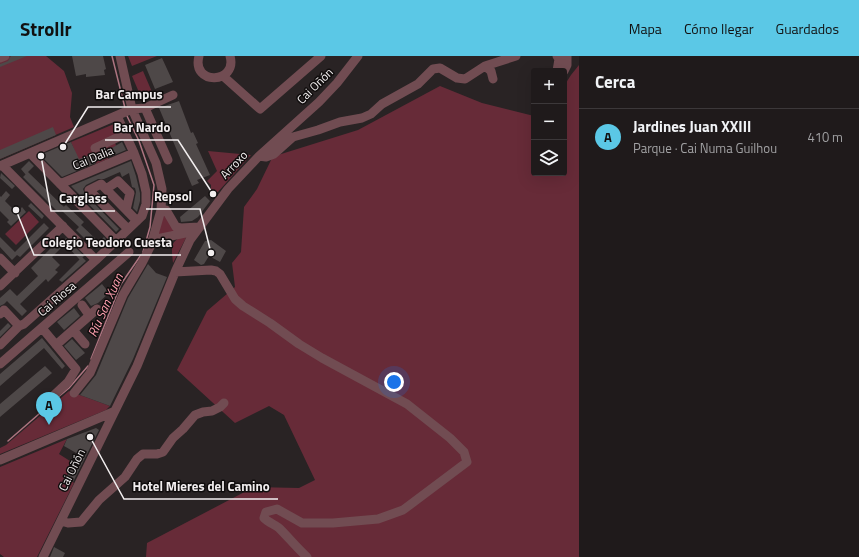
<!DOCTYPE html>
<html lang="es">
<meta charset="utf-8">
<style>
:root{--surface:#1f1a1b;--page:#2c2728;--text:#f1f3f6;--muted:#a1a1a3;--line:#3c383a;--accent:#5bc8e6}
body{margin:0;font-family:"Titillium Web",sans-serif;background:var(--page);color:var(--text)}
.controls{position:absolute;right:12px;top:12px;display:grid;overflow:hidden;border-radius:4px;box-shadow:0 4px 16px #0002}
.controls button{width:36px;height:36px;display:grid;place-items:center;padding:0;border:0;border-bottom:1px solid var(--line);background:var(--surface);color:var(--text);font:20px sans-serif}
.you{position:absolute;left:394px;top:326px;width:14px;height:14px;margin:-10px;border:3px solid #fff;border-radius:50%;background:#1a73e8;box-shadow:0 0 0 6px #1a73e833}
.badge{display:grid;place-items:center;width:26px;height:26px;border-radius:50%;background:var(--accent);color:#111;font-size:13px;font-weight:700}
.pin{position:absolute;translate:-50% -33px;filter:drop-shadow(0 1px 2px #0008)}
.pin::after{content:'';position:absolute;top:21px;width:14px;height:12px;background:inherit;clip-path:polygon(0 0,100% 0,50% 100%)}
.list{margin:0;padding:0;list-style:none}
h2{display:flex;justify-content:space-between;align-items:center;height:52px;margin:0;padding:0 16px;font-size:17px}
h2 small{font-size:13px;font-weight:400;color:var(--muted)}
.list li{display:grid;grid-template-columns:26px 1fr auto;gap:12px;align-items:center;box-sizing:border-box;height:56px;padding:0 16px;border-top:1px solid var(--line)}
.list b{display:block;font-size:15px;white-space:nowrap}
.list p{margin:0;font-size:13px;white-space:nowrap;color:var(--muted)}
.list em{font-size:13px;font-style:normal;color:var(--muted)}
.icon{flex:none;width:22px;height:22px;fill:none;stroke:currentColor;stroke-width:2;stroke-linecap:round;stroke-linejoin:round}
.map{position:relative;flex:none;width:579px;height:501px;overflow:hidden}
header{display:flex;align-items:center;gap:24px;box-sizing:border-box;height:56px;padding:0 20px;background:var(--accent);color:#111}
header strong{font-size:19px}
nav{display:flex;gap:22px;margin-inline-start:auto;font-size:14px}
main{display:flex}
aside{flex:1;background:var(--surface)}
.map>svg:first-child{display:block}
</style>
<header>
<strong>Strollr</strong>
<nav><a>Mapa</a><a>Cómo llegar</a><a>Guardados</a></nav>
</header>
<main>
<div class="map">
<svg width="579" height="501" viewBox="0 0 579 501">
<rect width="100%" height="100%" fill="#292324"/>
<path fill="#672b38" d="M11 0H46L64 15 72 37 70 61 74 71 0 103V5Z
M128 0H157L132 10Z
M579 9V501H146L147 487 254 431 299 432 315 424 284 359 269 350 235 367 177 314 207 255 235 231 232 207 241 196 244 151 257 133 272 102 278 99 358 74 440 30 482 47 534 60V117H564V30L571 19Z
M143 15 152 36 141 41 132 20Z
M114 68 119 79 115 86 116 90 112 92 114 99 112 100 109 94 108 103 96 108 92 99 87 100 76 106V98L71 86Z
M208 95 251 99 217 137 211 133V129L207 125 217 115Z
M29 155 39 166 16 189 5 178Z
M162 157 179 176 156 181Z
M188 178 173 207C171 188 170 185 188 178Z
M69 335 110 350 106 354 0 398V392L6 389Z
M67 383 59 398 70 405 67 421 74 427 37 501H4L0 498V411Z"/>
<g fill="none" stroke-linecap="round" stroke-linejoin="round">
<path stroke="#ad7480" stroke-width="1.5" d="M112 0 125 52
M127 60 139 85 154 129 150 171 143 196
M91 303 121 228 141 199
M57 342 69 332 88 310
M8 385 55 344"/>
</g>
<path fill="#4e4848" d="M11 0H27L0 11V8L8 5Z
M72 0H103L106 13 104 14 105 19 86 21V18L76 20Z
M162 2 173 26 155 33 145 9Z
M179 45 191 77 193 76 198 87 196 88 210 119 197 124 199 127 192 130 159 52Z
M53 71 56 79 0 103V94Z
M71 86 79 103 104 94 105 96 122 86 126 94 107 102 106 99 94 104 96 107 62 121 40 99Z
M29 105 34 110 28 116 64 151 61 153 66 149 84 166 81 169 99 186 104 181 107 185 100 192 96 189 94 192 76 174 79 171 61 154 58 156 23 121 28 116 26 119 21 113Z
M131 105 136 120 140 137V145L137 156 133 152 136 136 135 132 132 131 129 117 122 121 120 116 104 123H98L86 129 83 133 85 138 119 173 116 176 71 130Z
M1 117 15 130 12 133 0 122Z
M6 135 10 139 5 145 17 157 22 151 26 156 11 170 7 166 9 164 0 155V140L1 141Z
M205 140 210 145 198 161 192 165 181 166 180 161Z
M31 147 44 160 42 163 28 150Z
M44 167 49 172 20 201 17 199 12 204 0 191V181L15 196Z
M66 182 84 200 80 204 65 188 52 201 60 209 55 214 58 216 48 226 46 223 20 248 27 255 22 260 7 245 4 248 0 250V242L10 233 17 240 38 220 31 212 60 183 63 186Z
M211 184 226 195 220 206 209 200 204 208 201 209 194 204 205 185Z
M82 201 86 205 62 226 59 224Z
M148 208 156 217 167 221 133 303 110 350 80 339 96 319 128 242Z
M102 228 109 237 98 247 91 250 85 242Z
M74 252 80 260 64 274 57 266Z
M8 267 11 270 0 281V275Z
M42 282 65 310 62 313 44 292 0 330V318Z
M72 283 85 297 76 304 64 290Z
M45 310 52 317 0 361V348Z
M96 372 99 374 73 426 67 421 78 398 64 390 67 383Z
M54 491 65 497 63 501H50Z"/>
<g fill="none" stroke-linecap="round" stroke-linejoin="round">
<path stroke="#714c52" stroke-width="9" d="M199 0C191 30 238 28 230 0
M557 0 559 3 557 15
M0 2 5 0
M485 10 491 15 493 23
M564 15 567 9V0
M223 20 260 53 321 0
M145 52 173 39
M95 92 125 78
M30 97 116 185
M259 100 266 101 274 98 293 81 318 74 340 66 362 62 371 58 382 48 418 28 433 13 440 12 457 22 465 23 485 10 516 0
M2 109 96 204
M0 110 132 53 145 52 168 104
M60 128 134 97
M106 133 118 125 130 137 126 154
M161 154H166L176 171 181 172 199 171
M128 173 89 134 101 128 137 165
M152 184 190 176
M0 202 15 217
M175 216 211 214 216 215 220 218 235 243 243 250 270 267 299 288 322 302 407 348 450 382 464 396 467 406 403 454 378 463 333 467H302L277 453 266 456 264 462C269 467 276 469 280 473 289 482 297 492 307 501
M0 230 63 170
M82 249 89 259
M0 258 4 254 19 270
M42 272 76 313 68 326 52 341
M73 274 85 288
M0 289 19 270 24 268 96 204 142 160 146 148V136L142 118 134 97 117 60
M56 289 97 253
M0 308 129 196
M74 337 90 317 123 239 142 207 151 189 161 154 162 133 156 107 132 53 120 0
M0 404 113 356
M61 465 68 467 81 466 99 444 125 421 137 403 143 398H157L163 396 173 382 183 373 195 359 203 356 212 355 220 351 224 347
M43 501 137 310 176 214 190 184 228 133 259 100 319 46 337 27 358 0"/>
</g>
<g text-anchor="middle" stroke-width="3" stroke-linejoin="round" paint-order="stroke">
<g font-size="12" fill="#f2eeef" stroke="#100d0d">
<text transform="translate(315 30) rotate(-45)" y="4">Cai Oñón</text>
<text transform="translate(93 102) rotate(-23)" y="4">Cai Dalia</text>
<text transform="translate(234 109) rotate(-47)" y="4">Arroxo</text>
<text transform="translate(57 243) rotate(-41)" y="4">Cai Riosa</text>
<text transform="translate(72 414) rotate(-64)" y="4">Cai Oñón</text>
</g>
<g font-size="13" font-style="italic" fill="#fd9faf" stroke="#100d0d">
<text transform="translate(105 249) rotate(-66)" y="5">Ríu San Xuan</text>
</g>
</g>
<path fill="none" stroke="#f2eeef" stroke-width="1.5" d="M63 91L88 51H171M213 138L178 84H105M211 197L200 153H146M41 100L51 155H115M16 154L34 199H181M90 381L124 443H278"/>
<g fill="#f2eeef" stroke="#100d0d" stroke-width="1.5">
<circle cx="63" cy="91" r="4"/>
<circle cx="213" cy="138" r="4"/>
<circle cx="211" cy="197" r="4"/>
<circle cx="41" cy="100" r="4"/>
<circle cx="16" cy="154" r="4"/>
<circle cx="90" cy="381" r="4"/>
</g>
<g font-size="13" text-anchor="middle" font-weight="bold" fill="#f2eeef" stroke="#100d0d" stroke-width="3" stroke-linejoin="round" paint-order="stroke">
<text x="129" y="43">Bar Campus</text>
<text x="142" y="76">Bar Nardo</text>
<text x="173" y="145">Repsol</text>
<text x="83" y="147">Carglass</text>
<text x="107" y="191">Colegio Teodoro Cuesta</text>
<text x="201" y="435">Hotel Mieres del Camino</text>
</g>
</svg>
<div class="controls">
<button>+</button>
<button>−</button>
<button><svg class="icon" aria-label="layers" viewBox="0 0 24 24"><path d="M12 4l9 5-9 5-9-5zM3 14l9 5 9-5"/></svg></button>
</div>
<div class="you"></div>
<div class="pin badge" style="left:49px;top:369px">A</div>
</div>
<aside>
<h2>Cerca<small></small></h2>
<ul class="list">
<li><span class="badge">A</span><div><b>Jardines Juan XXIII</b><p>Parque · Cai Numa Guilhou</p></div><em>410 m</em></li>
</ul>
</aside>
</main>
